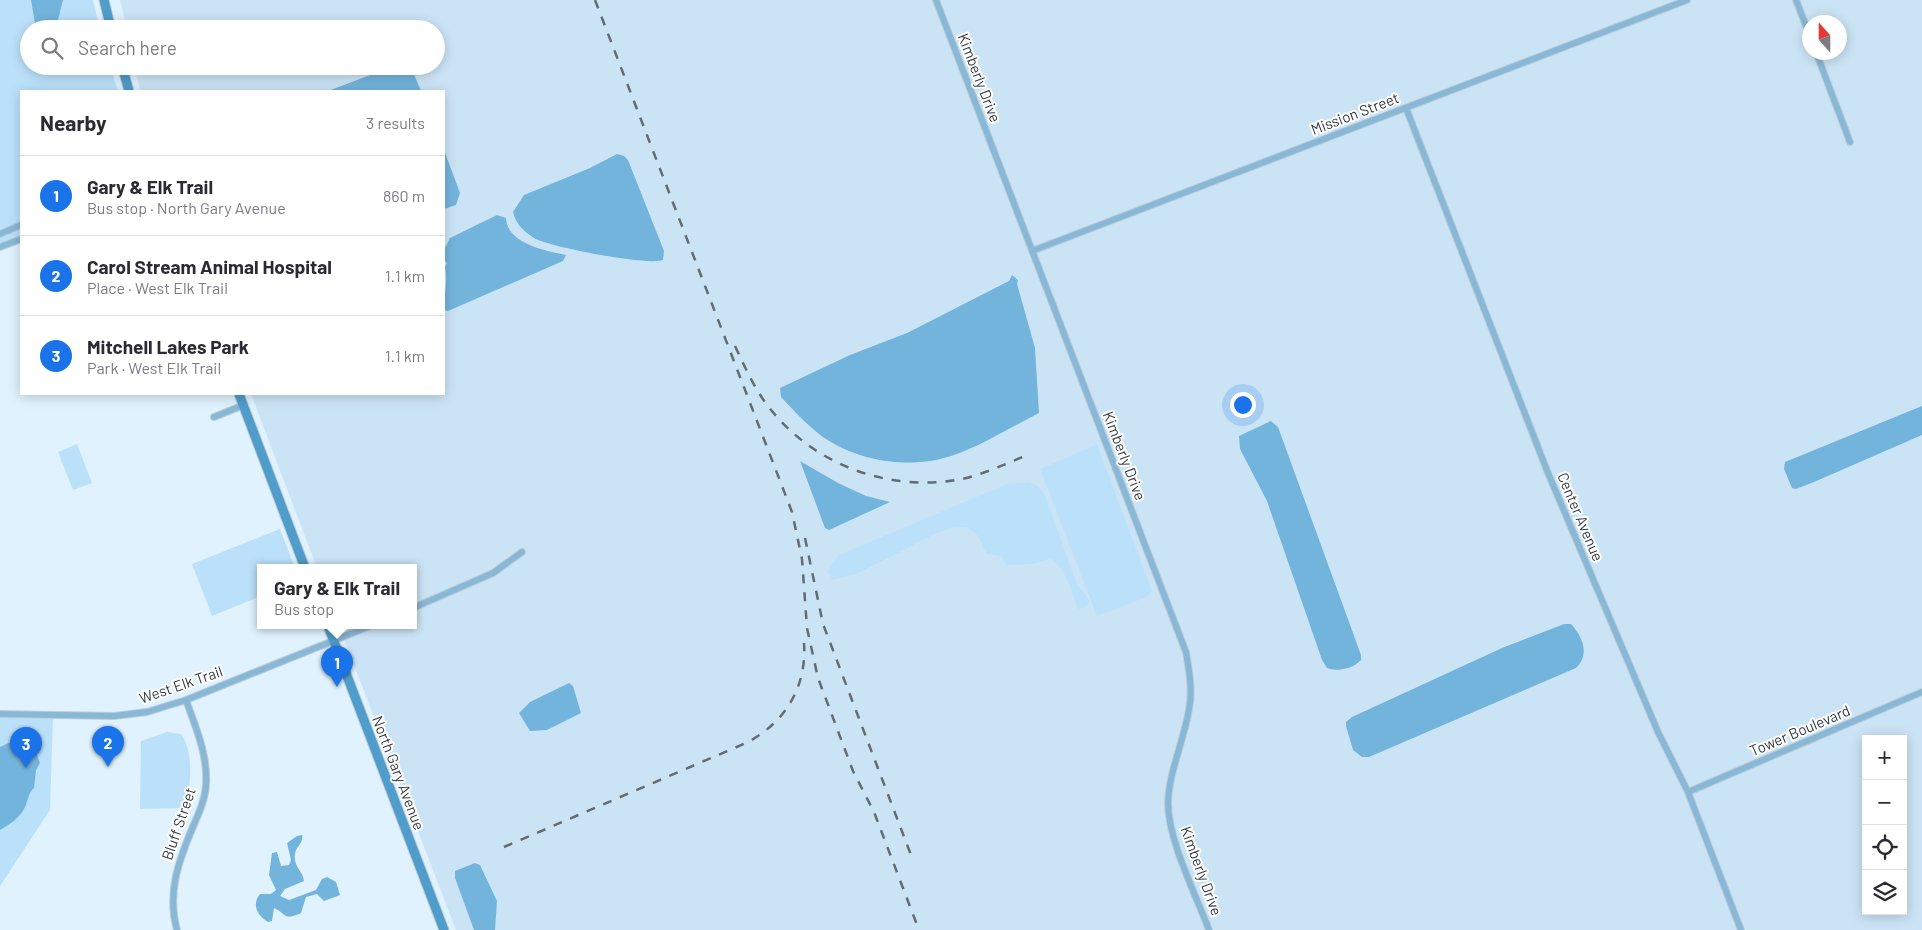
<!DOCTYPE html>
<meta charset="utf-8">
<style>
:root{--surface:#fff;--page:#f2f2f3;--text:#2b2b33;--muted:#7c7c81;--line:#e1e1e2;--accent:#1a73e8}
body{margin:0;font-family:Barlow,sans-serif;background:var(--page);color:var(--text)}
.controls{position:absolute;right:15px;bottom:15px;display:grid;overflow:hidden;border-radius:0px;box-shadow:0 2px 12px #0003}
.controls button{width:45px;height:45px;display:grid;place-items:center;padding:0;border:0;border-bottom:1px solid var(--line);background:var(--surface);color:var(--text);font:25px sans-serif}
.compass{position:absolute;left:1802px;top:15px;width:45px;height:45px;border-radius:50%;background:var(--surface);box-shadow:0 2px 12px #0003;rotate:339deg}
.you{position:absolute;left:1242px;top:404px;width:18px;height:18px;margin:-12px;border:4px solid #fff;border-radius:50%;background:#1a73e8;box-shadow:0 0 0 8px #1a73e833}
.badge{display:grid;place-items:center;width:32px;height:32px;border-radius:50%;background:var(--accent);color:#fff;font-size:16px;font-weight:700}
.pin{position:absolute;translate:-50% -41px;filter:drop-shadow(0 1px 2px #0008)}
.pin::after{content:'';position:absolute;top:26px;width:18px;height:15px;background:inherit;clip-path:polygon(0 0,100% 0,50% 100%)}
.popup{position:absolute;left:257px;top:564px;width:160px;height:65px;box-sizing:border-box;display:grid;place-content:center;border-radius:0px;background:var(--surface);filter:drop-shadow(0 1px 4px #0005);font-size:16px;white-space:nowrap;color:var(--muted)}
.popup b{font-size:19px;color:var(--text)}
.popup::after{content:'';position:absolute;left:50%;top:100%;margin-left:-10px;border:10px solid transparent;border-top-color:var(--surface)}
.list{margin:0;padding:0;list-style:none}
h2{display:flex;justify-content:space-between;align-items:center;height:65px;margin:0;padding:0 20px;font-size:21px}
h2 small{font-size:16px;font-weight:400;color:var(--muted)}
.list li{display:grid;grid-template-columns:32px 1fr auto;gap:15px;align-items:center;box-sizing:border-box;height:80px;padding:0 20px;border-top:1px solid var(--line)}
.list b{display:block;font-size:19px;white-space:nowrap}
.list p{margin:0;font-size:16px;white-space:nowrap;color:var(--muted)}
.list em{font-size:16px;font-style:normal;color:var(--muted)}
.icon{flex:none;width:28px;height:28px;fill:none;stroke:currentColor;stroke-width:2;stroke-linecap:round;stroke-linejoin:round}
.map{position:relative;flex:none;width:1922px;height:930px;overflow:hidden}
.search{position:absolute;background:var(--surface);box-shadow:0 2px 12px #0003;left:20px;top:20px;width:425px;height:55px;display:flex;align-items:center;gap:12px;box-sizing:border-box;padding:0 18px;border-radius:28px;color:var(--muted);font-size:19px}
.panel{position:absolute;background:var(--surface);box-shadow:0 2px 12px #0003;left:20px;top:90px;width:425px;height:305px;border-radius:0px}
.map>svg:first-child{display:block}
</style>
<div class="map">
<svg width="1922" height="930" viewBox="0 0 1922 930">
<rect width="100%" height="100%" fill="#dff2fe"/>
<path fill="#cbe4f5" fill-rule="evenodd" d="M120 0H1922V930H456L339 626H413V568H317L251 394H444V91H140L135 66H436V29H127ZM1810 22H1840V52H1810ZM1866 739H1903V911H1866Z"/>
<path fill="#bbe1fa" d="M0 0H93L100 29H29V66H110L118 91H21V237L0 245Z
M77 444 92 483 73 490 58 452Z
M1097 444 1152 591 1147 597 1097 616 1040 469Z
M1028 482 1035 484 1044 493 1076 581C1079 590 1087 593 1090 602L1084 608 1078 609C1071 591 1067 569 1050 559L1033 564 1007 565 1001 556 987 554 977 535 966 527 951 528 937 533 856 574 833 580 828 572 830 566 839 555 1007 484Z
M280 529 295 568H261V596L212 616 192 564Z
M0 715 53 716 50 810 0 886Z
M167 732 181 734C195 753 190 786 186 808L140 809 141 741Z"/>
<path fill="#73b4dd" d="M31 0H63L58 20 64 29H36Z
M394 66 411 67 421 91H328Z
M444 150 460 193 456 205 444 209Z
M617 154 624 156 628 160 664 251 663 260C648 266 549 247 534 238 523 231 516 224 513 212L524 195 590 168Z
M497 215 506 218C507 244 547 251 566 255L563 261 448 311 444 310C444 296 448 279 445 267L447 263 444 260V250L450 238Z
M1012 275 1018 280 1017 284 1035 348 1039 413C1011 427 983 445 954 455 912 470 859 462 823 437 808 426 794 411 781 397L780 388 850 355 907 333 1009 281Z
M1922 406V435L1814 482 1796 489 1792 488 1784 469 1785 462Z
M1271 421 1278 427 1361 655V660C1352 669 1339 672 1327 668L1322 660 1267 501 1240 449 1239 436Z
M800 461 838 483 866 496 890 502 829 530 825 528Z
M1564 624H1571C1583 637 1590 655 1576 668L1369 757H1362L1353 750 1346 726V722L1352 717 1502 648Z
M569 683 573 686 581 713 547 730 530 731 519 713 530 702Z
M24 736C33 737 39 743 36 753L40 763 36 770 34 788C28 793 28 801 25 807 20 818 10 824 0 830V747Z
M302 835C304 843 296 846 295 854 293 867 303 871 304 881L285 889 280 896 289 900 316 890 322 879 327 877 336 882 340 895 324 901 317 894 306 897 301 913C283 921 287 914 274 908L272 921 268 922C258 916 251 905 260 894H271L276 890 269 875 272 853 277 852 281 866 289 865 291 860 287 843 297 836Z
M475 863 480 865 497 901 495 930H474L455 878V871Z"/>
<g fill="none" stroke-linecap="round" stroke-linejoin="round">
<defs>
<path id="street" d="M936 0 1186 652C1189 671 1193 690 1189 709 1184 741 1169 771 1168 803 1168 840 1196 895 1209 930
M1796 0 1810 36
M1816 52 1850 142
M1406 108 1548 473 1658 732 1688 792 1741 930
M0 234 21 225
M0 247 21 239
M1032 251 1687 0
M214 417 244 405
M413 608 493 573 522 552
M0 714 114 716 147 712 186 700 370 626
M1688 792 1922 692
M177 930C167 893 178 863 192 829 198 815 205 801 206 785 208 755 196 728 186 700"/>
<path id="secondary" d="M104 0 111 29
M122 66 129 91
M239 394 305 568
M328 626 444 930"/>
</defs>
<use href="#street" stroke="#bdced8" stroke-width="8"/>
<use href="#secondary" stroke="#bdced8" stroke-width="11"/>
<use href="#street" stroke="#89b8d7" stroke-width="6"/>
<use href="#secondary" stroke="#509cca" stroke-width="9"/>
<path stroke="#626c73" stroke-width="2.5" stroke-dasharray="9 9" stroke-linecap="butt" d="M595 0 792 512 802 559 807 628 818 678 853 771 874 812 919 930
M735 346C745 367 754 388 768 406 813 465 889 493 962 479 985 474 1007 463 1030 454
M805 538 823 624 911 855
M504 847 746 743C785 723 807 687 804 643"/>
</g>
<g text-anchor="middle" stroke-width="4" stroke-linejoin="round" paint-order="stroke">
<g font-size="15" fill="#353c41" stroke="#fff">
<text transform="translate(979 78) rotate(69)" y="5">Kimberly Drive</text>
<text transform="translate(1355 114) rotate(-21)" y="5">Mission Street</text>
<text transform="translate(1124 456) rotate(69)" y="5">Kimberly Drive</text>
<text transform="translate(1580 517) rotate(67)" y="5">Center Avenue</text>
<text transform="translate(181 685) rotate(-19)" y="5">West Elk Trail</text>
<text transform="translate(1800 731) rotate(-23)" y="5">Tower Boulevard</text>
<text transform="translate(398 773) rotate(69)" y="5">North Gary Avenue</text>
<text transform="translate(179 824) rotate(-71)" y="5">Bluff Street</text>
<text transform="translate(1201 871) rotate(70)" y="5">Kimberly Drive</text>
</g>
</g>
</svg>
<div class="controls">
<button>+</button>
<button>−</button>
<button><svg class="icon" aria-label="locate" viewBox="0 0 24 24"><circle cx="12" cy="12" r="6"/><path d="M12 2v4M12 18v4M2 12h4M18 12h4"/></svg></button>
<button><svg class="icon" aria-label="layers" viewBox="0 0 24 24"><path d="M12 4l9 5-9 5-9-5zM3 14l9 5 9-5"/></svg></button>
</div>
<svg class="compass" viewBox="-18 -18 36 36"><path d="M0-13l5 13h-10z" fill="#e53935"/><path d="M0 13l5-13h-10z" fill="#7c7c81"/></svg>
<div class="you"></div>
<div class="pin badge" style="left:337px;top:687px">1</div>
<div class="popup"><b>Gary &amp; Elk Trail</b>Bus stop</div>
<div class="pin badge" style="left:108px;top:767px">2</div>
<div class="pin badge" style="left:26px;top:768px">3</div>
<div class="search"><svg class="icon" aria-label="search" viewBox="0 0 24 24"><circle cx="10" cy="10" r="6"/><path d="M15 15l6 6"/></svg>Search here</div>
<section class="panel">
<h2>Nearby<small>3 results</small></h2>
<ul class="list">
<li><span class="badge">1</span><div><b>Gary &amp; Elk Trail</b><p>Bus stop · North Gary Avenue</p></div><em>860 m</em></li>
<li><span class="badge">2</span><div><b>Carol Stream Animal Hospital</b><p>Place · West Elk Trail</p></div><em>1.1 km</em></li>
<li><span class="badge">3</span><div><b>Mitchell Lakes Park</b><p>Park · West Elk Trail</p></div><em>1.1 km</em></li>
</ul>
</section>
</div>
